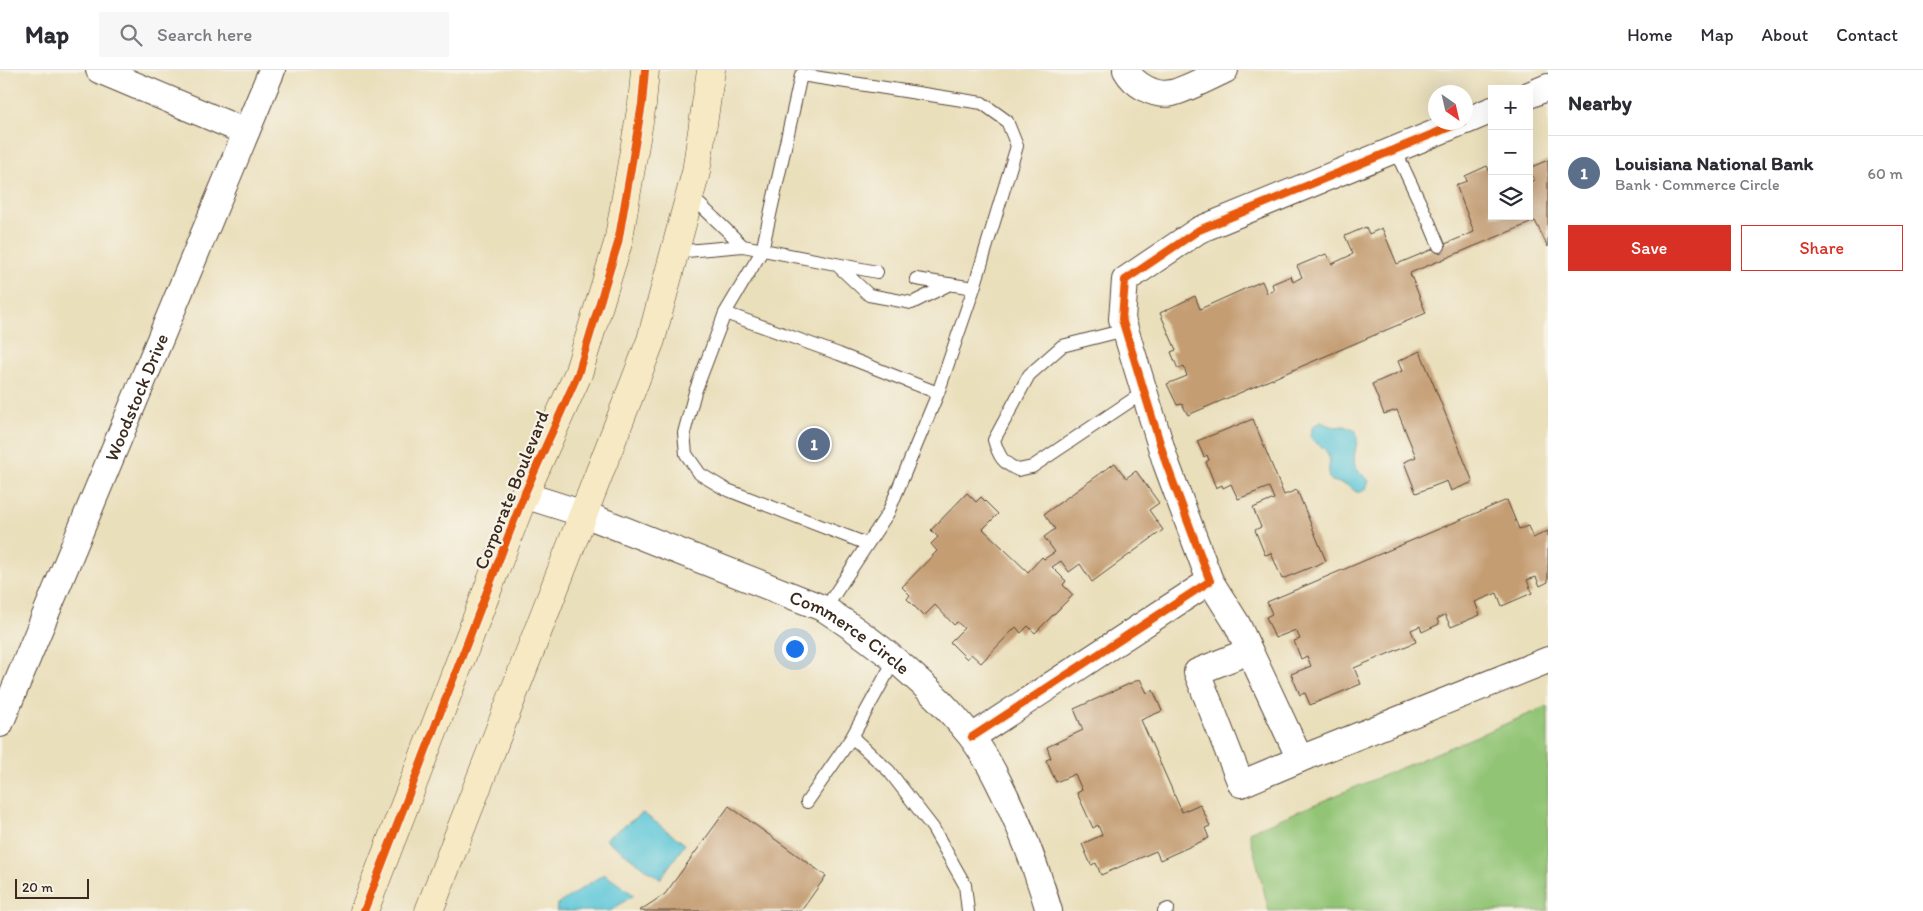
<!DOCTYPE html>
<meta charset="utf-8">
<style>
:root{--surface:#fff;--page:#f7f7f7;--text:#2b2b33;--muted:#7c7c81;--line:#e1e1e2;--accent:#d93025}
body{margin:0;font-family:Itim,sans-serif;background:var(--page);color:var(--text)}
.controls{position:absolute;right:15px;top:15px;display:grid;overflow:hidden;border-radius:0px;box-shadow:0 5px 20px #0002}
.controls button{width:45px;height:45px;display:grid;place-items:center;padding:0;border:0;border-bottom:1px solid var(--line);background:var(--surface);color:var(--text);font:25px sans-serif}
.compass{position:absolute;left:1428px;top:15px;width:45px;height:45px;border-radius:50%;background:var(--surface);box-shadow:0 5px 20px #0002;rotate:146deg}
.scale{position:absolute;left:15px;bottom:12px;width:74px;box-sizing:border-box;padding-left:5px;border:2px solid #3b2a1e;border-top:0;font-size:14px;line-height:18px;white-space:nowrap;color:#3b2a1e;-webkit-text-stroke:4px #f7f3e8;paint-order:stroke}
.you{position:absolute;left:794px;top:578px;width:18px;height:18px;margin:-12px;border:4px solid #fff;border-radius:50%;background:#1a73e8;box-shadow:0 0 0 8px #1a73e833}
.badge{display:grid;place-items:center;width:32px;height:32px;border-radius:50%;background:var(--accent);color:#fff;font-size:16px;font-weight:700}
.pin{position:absolute;translate:-50% -50%;border:2px solid #fff;box-shadow:0 1px 5px #0006}
.list{margin:0;padding:0;list-style:none}
h2{display:flex;justify-content:space-between;align-items:center;height:65px;margin:0;padding:0 20px;font-size:21px}
h2 small{font-size:16px;font-weight:400;color:var(--muted)}
.list li{display:grid;grid-template-columns:32px 1fr auto;gap:15px;align-items:center;box-sizing:border-box;height:75px;padding:0 20px;border-top:1px solid var(--line)}
.list b{display:block;font-size:19px;white-space:nowrap}
.list p{margin:0;font-size:16px;white-space:nowrap;color:var(--muted)}
.list em{font-size:16px;font-style:normal;color:var(--muted)}
.actions{display:flex;gap:10px;padding:15px 20px}
.actions a{flex:1;padding:11px 0;border:1px solid var(--accent);border-radius:0px;text-align:center;font-size:18px;color:var(--accent)}
.actions .main{background:var(--accent);color:#fff}
.icon{flex:none;width:28px;height:28px;fill:none;stroke:currentColor;stroke-width:2;stroke-linecap:round;stroke-linejoin:round}
.map{position:relative;flex:none;width:1548px;height:841px;overflow:hidden}
header{display:flex;align-items:center;gap:30px;box-sizing:border-box;height:70px;padding:0 25px;background:var(--surface);border-bottom:1px solid var(--line)}
header strong{font-size:24px}
nav{display:flex;gap:28px;margin-inline-start:auto;font-size:18px}
.search{width:350px;height:45px;background:var(--page);display:flex;align-items:center;gap:12px;box-sizing:border-box;padding:0 18px;border-radius:0px;color:var(--muted);font-size:19px}
main{display:flex}
aside{flex:1;background:var(--surface)}
.map>svg:first-child{display:block}
</style>
<header>
<strong>Map</strong>
<div class="search"><svg class="icon" aria-label="search" viewBox="0 0 24 24"><circle cx="10" cy="10" r="6"/><path d="M15 15l6 6"/></svg>Search here</div>
<nav><a>Home</a><a>Map</a><a>About</a><a>Contact</a></nav>
</header>
<main>
<div class="map">
<svg width="1548" height="841" viewBox="0 0 1548 841">
<rect width="100%" height="100%" fill="#f7f3e8"/>
<filter id="ink" filterUnits="userSpaceOnUse"><feTurbulence type="fractalNoise" baseFrequency=".02" numOctaves="2"/><feDisplacementMap in="SourceGraphic" scale="10" xChannelSelector="R" yChannelSelector="G"/><feConvolveMatrix kernelMatrix="1 2 1 2 8 2 1 2 1" color-interpolation-filters="sRGB"/></filter>
<filter id="wash" filterUnits="userSpaceOnUse"><feTurbulence type="fractalNoise" baseFrequency=".0096" numOctaves="4" result="noise"/><feDisplacementMap in="SourceGraphic" scale="20" xChannelSelector="R" yChannelSelector="G"/><feGaussianBlur stdDeviation="1.12" result="paint"/><feColorMatrix in="noise" values="0 0 0 0 0 0 0 0 0 0 0 0 0 0 0 0 0 1.4 0 .05"/><feComposite in="paint" operator="in"/></filter>
<g filter="url(#wash)">
<rect width="100%" height="100%" fill="#eadfbb"/>
<path fill="#91c474" stroke="#667749" d="M1548 636V841H1269L1249 762Z"/>
<path fill="#5dc7d9" stroke="#4c787c" d="M1321 352 1333 357 1345 356 1356 361C1361 374 1349 386 1357 399 1360 404 1366 406 1369 411L1366 419 1361 422H1356L1348 415 1332 411 1329 408C1327 400 1331 394 1329 387 1326 376 1315 375 1310 366L1313 356Z
M643 743 685 774 660 809 605 769Z
M604 804 634 825 610 841H556L558 834Z"/>
<g id="blocks">
<path fill="#c49d73" d="M1548 90V177L1535 151 1410 203 1426 243 1188 345 1182 334 1177 335 1167 314 1187 306 1184 297 1178 299 1171 282 1176 280 1160 243 1195 226 1200 239 1262 211 1267 223 1274 220 1272 214 1291 206 1293 212 1302 207 1297 196 1326 184 1332 194 1353 184 1345 166 1366 157 1369 164 1382 158 1397 194 1474 162 1456 115 1467 111 1465 106 1487 96 1492 106V146H1529V112L1534 110 1529 98Z
M1420 281 1473 412 1451 421 1447 411 1416 423 1404 392 1416 387 1397 340 1384 344 1372 314 1402 301 1398 291Z
M1253 349 1284 425 1297 420 1326 491 1282 509 1271 483 1265 485 1255 460 1261 457 1253 438 1274 429 1269 417 1238 429 1231 414 1223 418 1222 415 1216 418 1206 392 1209 390 1207 385 1204 387 1197 371Z
M1115 393 1126 408 1136 401 1159 433 1149 440 1163 460 1092 512 1080 494 1069 502 1061 491 1052 497 1066 511 1063 515 1073 525 1035 563 1028 556 1021 563 1016 557 981 593 971 584 967 589 950 572 964 558 957 552 954 555 935 535 924 546 907 529 910 525 902 517 937 481 931 474 938 467 931 460 967 423 976 432 981 427 998 444 983 459 1028 502 1042 487 1044 489 1055 482 1044 467 1055 459 1044 444Z
M1507 430 1519 459 1528 456 1533 468 1548 461V512L1540 516 1536 507 1527 510 1532 523 1502 536 1497 523 1475 532 1480 545 1451 557 1445 545 1437 549 1439 554 1422 562 1420 556 1411 560 1416 572 1354 598 1361 614 1310 635 1305 623 1300 625 1291 604 1311 596 1307 586 1301 589 1294 571 1300 569 1296 560 1275 568 1266 547 1272 544 1267 532Z
M1140 609 1147 623 1153 620 1162 641 1141 650 1182 742 1200 734 1210 756 1205 758 1209 768 1160 790 1156 781 1101 805 1096 793 1091 795 1082 774 1102 765 1098 755 1093 758 1077 723 1082 720 1075 704 1056 712 1046 690 1051 688 1047 677 1083 660 1074 639Z
M729 736 826 806 801 841H639L665 824Z"/>
</g>
</g>
<g filter="url(#ink)">
<use href="#blocks" fill-opacity="0" stroke="#554536" stroke-width="1"/>
<g fill="none" stroke-linecap="round" stroke-linejoin="round">
<defs>
<path id="lane" d="M1395 80 1429 152 1439 176
M690 125 743 176
M675 182 743 176 877 202
M837 195 869 225 912 233 950 214
M916 209 974 218
M725 243 762 181 801 5 982 33 1007 51 1017 76 974 218 938 323
M1125 260 1062 276 1029 305 994 370C999 387 1003 393 1018 400L1032 397 1144 322
M825 539 888 443 938 323 839 284 725 243 695 322 684 363 686 384 700 404 725 419 867 474
M852 667 889 701 933 758 965 815 968 841
M807 732 852 667 895 589
M1164 841 1168 839"/>
<g id="street">
<path d="M99 0 246 62"/>
<path d="M1126 0C1134 15 1155 27 1172 23 1185 20 1212 6 1225 0"/>
<path d="M1529 25 1548 17"/>
<path d="M1466 51 1492 40"/>
<path id="s1" d="M524 425 584 444 825 539C880 575 929 614 970 665 981 679 990 695 998 711 1019 752 1036 796 1049 841"/>
<path d="M1210 511 1237 554 1300 689 1548 590"/>
<path d="M1249 581 1197 602 1241 714 1300 689"/>
<path id="s2" d="M0 654 272 0"/>
<path d="M972 667 1210 511 1166 393 1122 249 1125 210 1199 160 1462 52"/>
</g>
<path id="secondary" d="M364 841 524 425 578 304 618 173 642 34 645 0
M429 841 651 270 696 102 711 0"/>
</defs>
<use href="#lane" stroke="#554536" stroke-width="14"/>
<use href="#street" stroke="#554536" stroke-width="28"/>
<use href="#secondary" stroke="#554536" stroke-width="29"/>
<use href="#lane" stroke="#fff" stroke-width="12"/>
<use href="#street" stroke="#fff" stroke-width="26"/>
<use href="#secondary" stroke="#f6e9c3" stroke-width="28"/>
<defs>
<path id="cycleway" d="M972 667 1210 511 1166 393 1122 249 1125 210 1199 160 1462 52
M364 841 524 425 578 304 618 173 642 34 645 0"/>
</defs>
<use href="#cycleway" stroke="#f7f3e8" stroke-width="11"/>
<use href="#cycleway" stroke="#e8590c" stroke-width="8"/>
</g>
</g>
<g text-anchor="middle" stroke-width="4.5" stroke-linejoin="round" paint-order="stroke">
<g font-size="19" fill="#3b2a1e" stroke="#f7f3e8">
<text dy="7" stroke="none"><textPath href="#s2" startOffset="354">Woodstock Drive</textPath></text>
<text transform="translate(511 420) rotate(-68)" y="7">Corporate Boulevard</text>
<text dy="7" stroke="none"><textPath href="#s1" startOffset="355">Commerce Circle</textPath></text>
</g>
</g>
</svg>
<div class="controls">
<button>+</button>
<button>−</button>
<button><svg class="icon" aria-label="layers" viewBox="0 0 24 24"><path d="M12 4l9 5-9 5-9-5zM3 14l9 5 9-5"/></svg></button>
</div>
<svg class="compass" viewBox="-18 -18 36 36"><path d="M0-13l5 13h-10z" fill="#e53935"/><path d="M0 13l5-13h-10z" fill="#7c7c81"/></svg>
<div class="scale">20 m</div>
<div class="you"></div>
<div class="pin badge" style="left:814px;top:374px;background:#5c6f8a">1</div>
</div>
<aside>
<h2>Nearby<small></small></h2>
<ul class="list">
<li><span class="badge" style="background:#5c6f8a">1</span><div><b>Louisiana National Bank</b><p>Bank · Commerce Circle</p></div><em>60 m</em></li>
</ul>
<div class="actions"><a class="main">Save</a><a>Share</a></div>
</aside>
</main>
